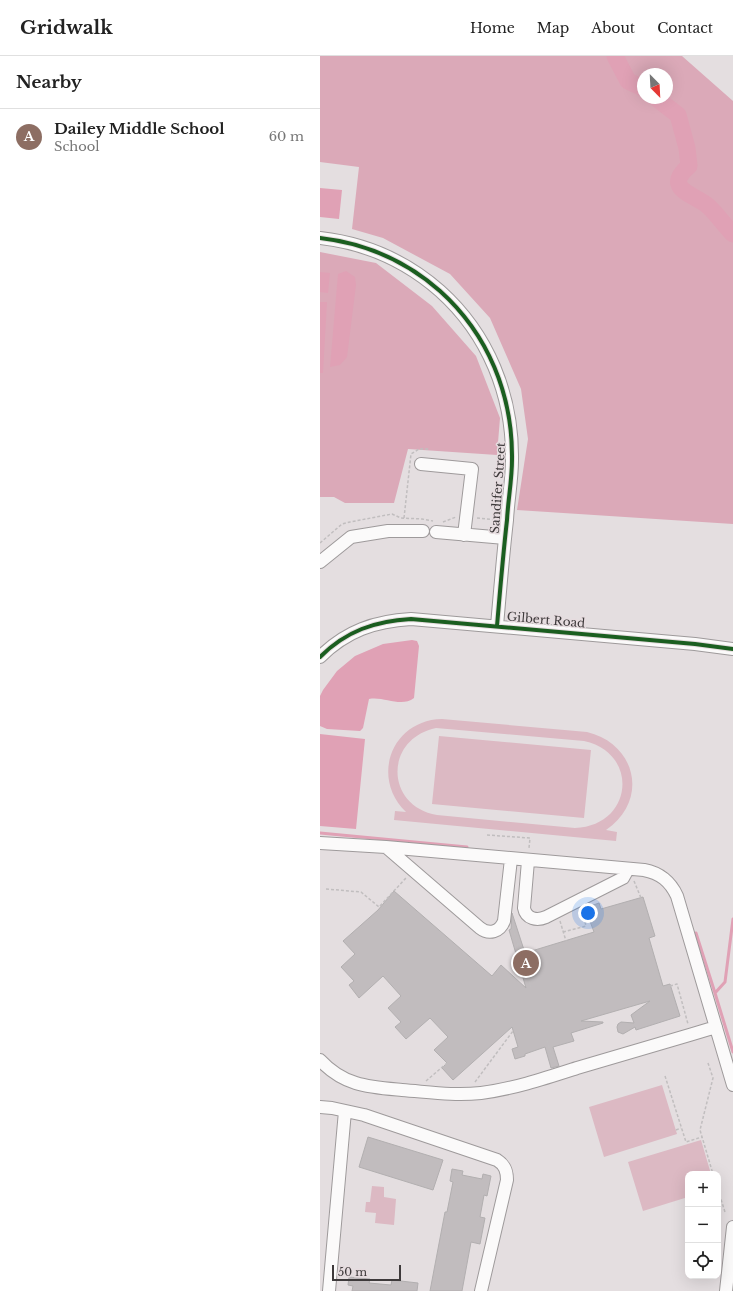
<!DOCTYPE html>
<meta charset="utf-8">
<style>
:root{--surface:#fff;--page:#f6f6f6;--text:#222;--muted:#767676;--line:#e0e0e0;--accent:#ea580c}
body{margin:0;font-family:"Libre Baskerville",serif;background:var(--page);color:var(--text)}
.controls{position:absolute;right:12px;bottom:12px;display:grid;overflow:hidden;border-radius:8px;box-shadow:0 4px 16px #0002}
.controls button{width:36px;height:36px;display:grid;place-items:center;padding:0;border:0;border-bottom:1px solid var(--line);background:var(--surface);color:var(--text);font:20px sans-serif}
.compass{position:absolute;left:317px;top:12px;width:36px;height:36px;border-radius:50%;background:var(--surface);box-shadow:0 4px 16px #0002;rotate:156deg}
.scale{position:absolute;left:12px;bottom:10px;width:69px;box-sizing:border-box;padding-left:4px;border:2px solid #3e3a3b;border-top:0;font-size:11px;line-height:14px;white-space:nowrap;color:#3e3a3b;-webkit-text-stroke:3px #e6dcdf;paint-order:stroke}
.you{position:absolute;left:268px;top:857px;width:14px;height:14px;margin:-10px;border:3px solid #fff;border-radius:50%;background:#1a73e8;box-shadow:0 0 0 6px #1a73e833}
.badge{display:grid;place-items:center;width:26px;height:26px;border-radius:50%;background:var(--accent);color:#fff;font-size:13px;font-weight:700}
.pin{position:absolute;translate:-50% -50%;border:2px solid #fff;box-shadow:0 1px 4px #0006}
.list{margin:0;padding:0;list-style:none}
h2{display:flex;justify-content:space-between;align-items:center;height:52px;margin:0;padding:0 16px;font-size:17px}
h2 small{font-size:13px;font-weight:400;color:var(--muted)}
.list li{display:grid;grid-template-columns:26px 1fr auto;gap:12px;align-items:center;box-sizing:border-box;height:56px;padding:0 16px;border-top:1px solid var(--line)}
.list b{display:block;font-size:15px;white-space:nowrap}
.list p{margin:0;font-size:13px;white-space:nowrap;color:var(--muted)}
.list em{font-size:13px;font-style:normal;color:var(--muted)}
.icon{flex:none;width:22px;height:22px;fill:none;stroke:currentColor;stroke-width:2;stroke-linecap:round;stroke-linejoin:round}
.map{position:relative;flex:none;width:413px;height:1235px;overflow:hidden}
header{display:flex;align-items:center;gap:24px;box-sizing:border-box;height:56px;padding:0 20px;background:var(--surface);border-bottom:1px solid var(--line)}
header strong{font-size:19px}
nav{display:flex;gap:22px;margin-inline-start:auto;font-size:14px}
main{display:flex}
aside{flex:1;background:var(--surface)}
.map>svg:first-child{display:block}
</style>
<header>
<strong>Gridwalk</strong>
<nav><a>Home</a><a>Map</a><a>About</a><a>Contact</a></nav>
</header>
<main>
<aside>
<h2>Nearby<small></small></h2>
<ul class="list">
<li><span class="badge" style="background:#8d6e63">A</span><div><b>Dailey Middle School</b><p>School</p></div><em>60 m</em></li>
</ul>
</aside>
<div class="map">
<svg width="413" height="1235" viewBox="0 0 413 1235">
<rect width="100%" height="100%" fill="#e4dee0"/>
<path fill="#dcb9c3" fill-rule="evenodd" d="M122 663 267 676C317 688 329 745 286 774L297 776 296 785 74 764 75 755 86 756C50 721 72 664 122 663ZM116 672 264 685C320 697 313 770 255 772L117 759C65 750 64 683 116 672Z
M119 680 271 694 264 762 112 748Z
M342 1029 357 1078 284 1101 269 1051Z
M381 1084 391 1118H368V1141L323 1155 308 1106Z
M52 1130 64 1131V1141L76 1143 74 1169 55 1167 56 1157 45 1156 46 1146H50Z"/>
<path fill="#dba9b8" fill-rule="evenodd" d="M0 0H362L413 45V468L197 454 208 383 201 333 170 262 130 218 63 182 32 173 39 111 0 106ZM323 18H347V42H323Z
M0 196 56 207 112 250 156 300 180 362 177 399 88 393 74 447H25L14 441H0Z"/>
<path fill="#e0a1b5" d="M0 132 22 134 19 163 0 161Z
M26 215 35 221 36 229 27 301 20 309 10 311 18 218Z
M0 216 10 217 8 237 0 236Z
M0 246H7L3 317H0Z
M92 584 97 585 99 590 94 642C81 652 64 640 49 643L43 672 40 675 7 673 0 670V640L3 634 17 615 35 600 63 588Z
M0 678 45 683 36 773 0 770Z"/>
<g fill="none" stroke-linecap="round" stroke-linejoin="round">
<path stroke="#e0a1b5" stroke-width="3" d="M0 777 147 791
M413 863 405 926 395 937 413 996
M376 877 395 937"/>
<path stroke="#e0a1b5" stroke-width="17" d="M295 0 308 25 323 32
M336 42 358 59 367 92 369 110C342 133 374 138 388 150 397 158 404 169 413 178"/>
</g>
<path fill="#c1bcbe" stroke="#b2afb0" d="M74 835 172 920 181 909 206 932 189 874 191 873 192 857 205 897 274 876 265 852 279 847 281 853 323 841 335 880 329 882 343 930 350 928 360 960 316 974 315 971 303 978 298 976 297 971 298 968 301 966 314 967 311 959 330 945 261 965 283 966V967L251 977 254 985 233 991 239 1010 231 1012 225 991 205 998V1000L195 1003 192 993 198 991 192 971 133 1024 122 1012 127 1007 114 994 128 981 110 962 86 983 75 971 81 966 68 952 81 940 63 920 39 942 29 929 34 925 21 911 35 898 23 885 58 854Z
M48 1081 123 1104 113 1134 39 1111Z
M132 1113 143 1115 142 1119 162 1123 163 1118 171 1120 167 1140 164 1139 160 1161 165 1162 160 1188 151 1186 142 1235H110L125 1156H127L133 1126 130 1125Z
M29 1221 50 1223 49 1227 71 1229 72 1224 98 1227 97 1235H32L33 1230 28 1229Z"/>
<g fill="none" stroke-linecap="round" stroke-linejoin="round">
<defs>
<path id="minor" d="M0 182C44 187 86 205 120 235 168 278 193 339 192 404 192 424 188 444 187 464 183 499 180 535 177 570
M101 408 152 413 144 479
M116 476 185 482
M0 506 31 481 68 475H103
M0 601C26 575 55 565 91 563L375 588 413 593
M0 787 66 791 324 814C340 817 350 825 357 840L413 1029
M66 791 160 872C169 879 180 876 184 865L191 803
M208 805 204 852C206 863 217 865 226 861L303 822 308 813
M0 1004C24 1030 49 1031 82 1034 109 1036 134 1040 161 1037 193 1033 226 1022 257 1012 304 998 350 985 396 971
M0 1051 12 1052 44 1059 177 1104C185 1109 187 1115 187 1124L161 1235
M9 1235 25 1055
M406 1235 413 1171"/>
</defs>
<use href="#minor" stroke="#9e9a9b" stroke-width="14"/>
<path stroke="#c1bebf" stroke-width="1.5" stroke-dasharray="3 2" stroke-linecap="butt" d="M84 462 91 398 99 393H109
M157 462 177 464
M123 466 136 461
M0 487 22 468 30 466 72 458 81 462 102 463 113 465
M167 779 210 782 209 792
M314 825 321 842
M6 833 41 836 59 851 86 822
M240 865 246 885
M193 872 211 931
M243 876 266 870 262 854
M350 930 357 928 368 968
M227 984 234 1008
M388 1007 393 1022 380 1074 393 1118
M345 1020 366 1086 382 1081
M106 1025 127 1007
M155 1026 193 975
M356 1074 361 1072
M398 1134 405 1156"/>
<use href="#minor" stroke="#fbfafa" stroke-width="12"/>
<defs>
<path id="cycleway" d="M0 182C44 187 86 205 120 235 168 278 193 339 192 404 192 424 188 444 187 464 183 499 180 535 177 570
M0 601C26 575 55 565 91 563L375 588 413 593"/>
</defs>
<use href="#cycleway" stroke="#e6dcdf" stroke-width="6"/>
<use href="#cycleway" stroke="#1b5e20" stroke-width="4"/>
</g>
<g text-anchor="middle" stroke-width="3" stroke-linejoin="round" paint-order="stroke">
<g font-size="12" fill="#3e3a3b" stroke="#e6dcdf">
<text transform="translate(178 432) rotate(-86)" y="4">Sandifer Street</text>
<text transform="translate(226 564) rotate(5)" y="4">Gilbert Road</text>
</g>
</g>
</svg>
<div class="controls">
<button>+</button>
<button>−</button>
<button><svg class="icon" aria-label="locate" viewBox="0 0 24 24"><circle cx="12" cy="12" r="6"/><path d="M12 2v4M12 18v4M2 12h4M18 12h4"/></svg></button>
</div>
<svg class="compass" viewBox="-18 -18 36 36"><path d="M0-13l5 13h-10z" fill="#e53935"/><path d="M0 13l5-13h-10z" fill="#767676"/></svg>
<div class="scale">50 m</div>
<div class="you"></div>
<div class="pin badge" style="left:206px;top:907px;background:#8d6e63">A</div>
</div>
</main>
